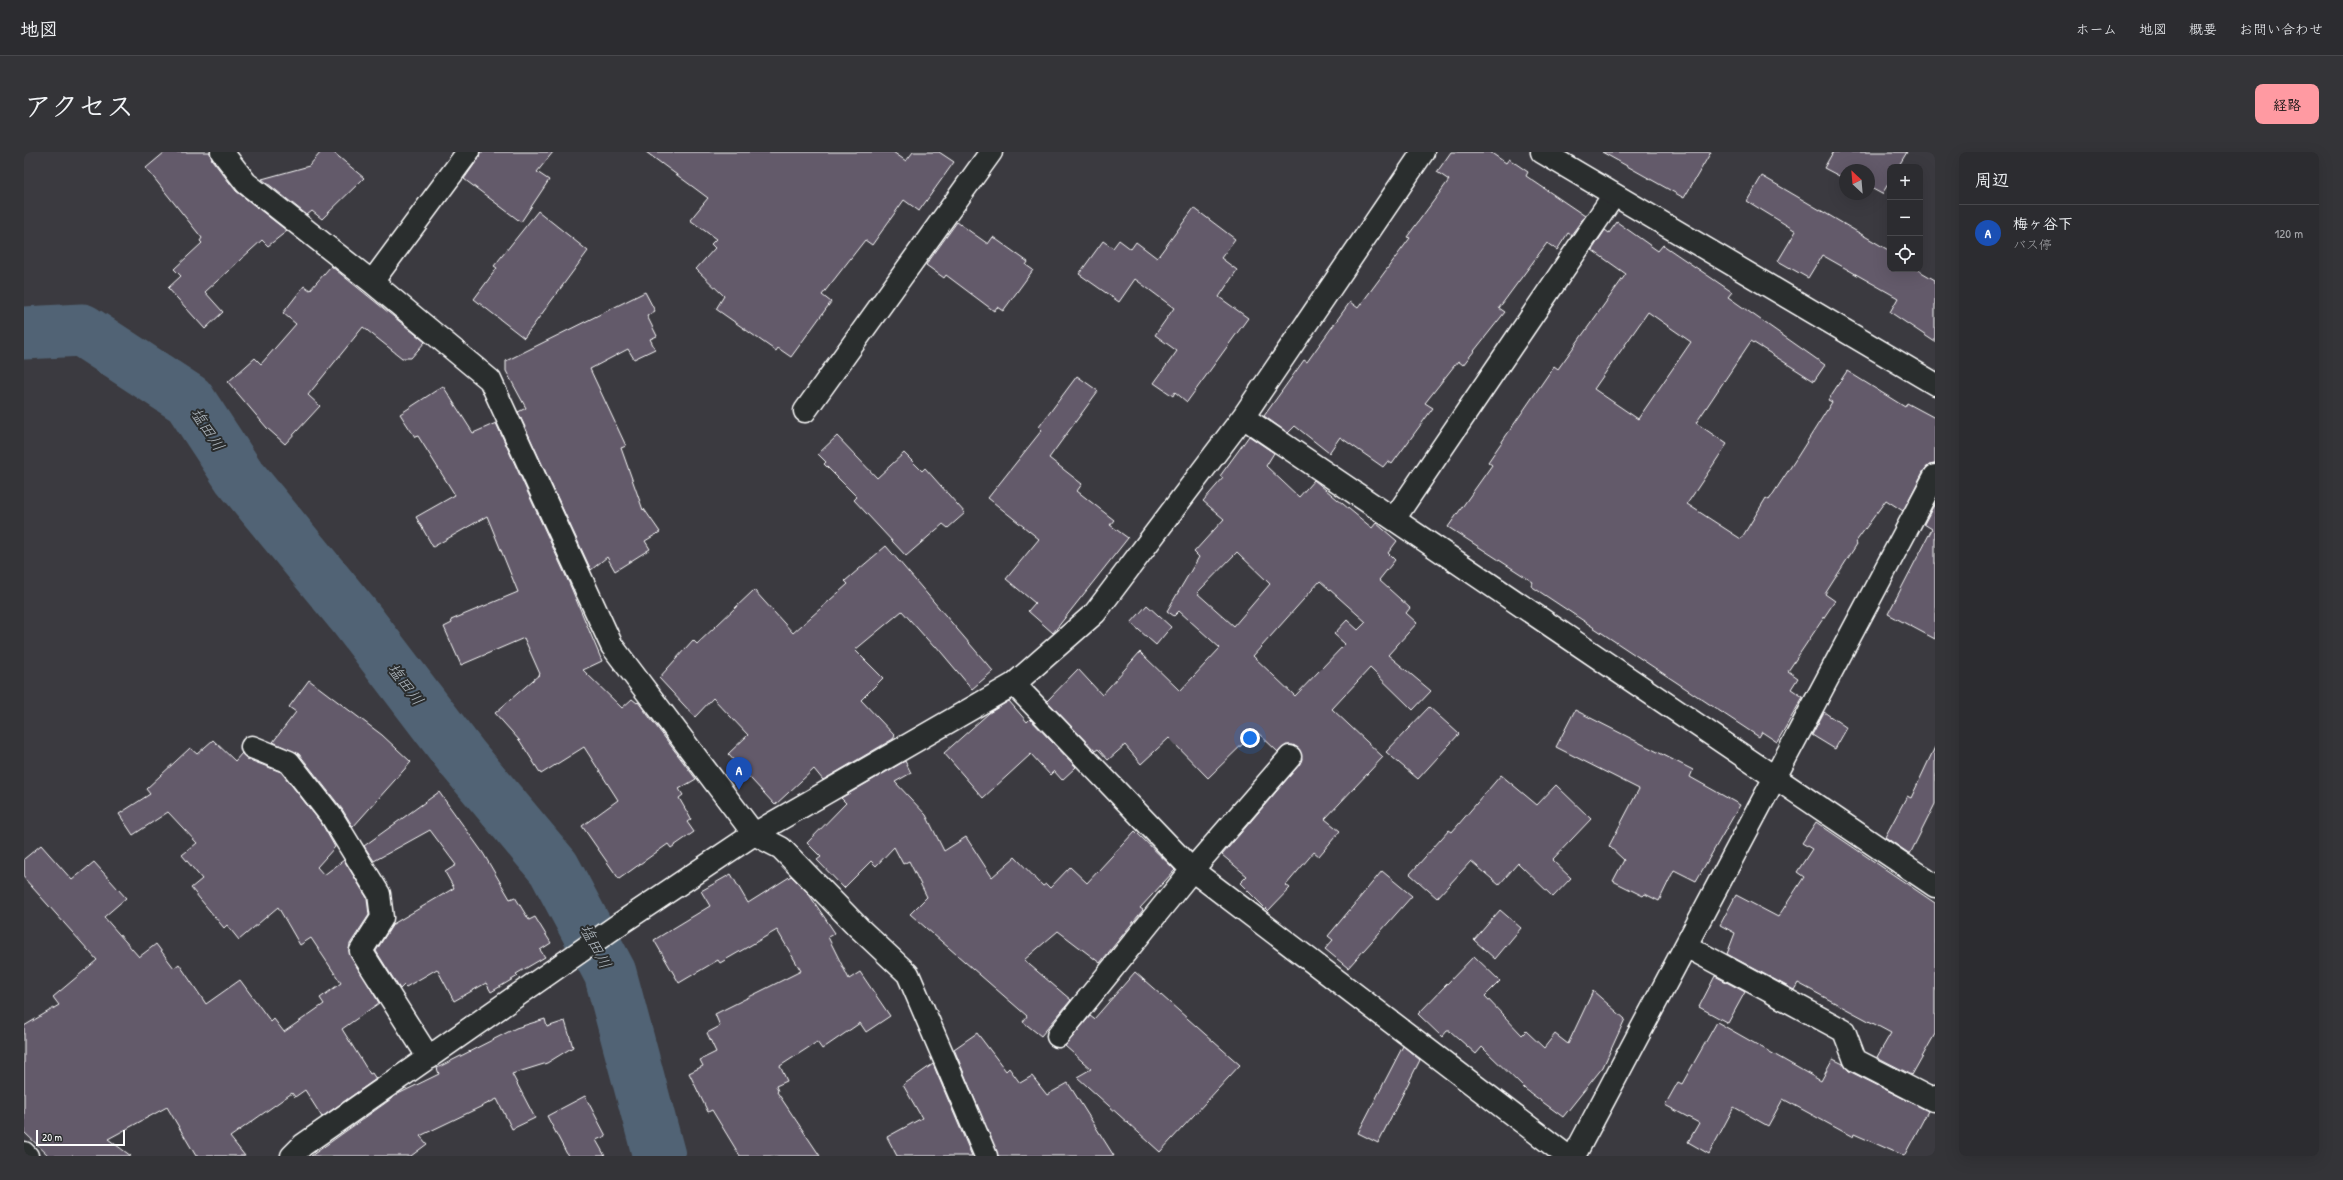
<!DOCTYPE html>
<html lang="ja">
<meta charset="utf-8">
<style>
:root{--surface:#2c2c30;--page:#343438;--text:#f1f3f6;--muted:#a6a7ab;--line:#48484c;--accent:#ff9aa2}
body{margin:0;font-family:"Patrick Hand","Klee One",sans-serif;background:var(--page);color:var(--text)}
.controls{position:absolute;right:12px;top:12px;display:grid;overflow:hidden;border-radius:8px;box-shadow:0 4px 16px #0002}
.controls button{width:36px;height:36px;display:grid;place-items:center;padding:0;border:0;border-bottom:1px solid var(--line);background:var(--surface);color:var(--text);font:20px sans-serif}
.compass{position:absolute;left:1815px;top:12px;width:36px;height:36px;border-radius:50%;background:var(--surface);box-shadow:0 4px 16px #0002;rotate:334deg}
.scale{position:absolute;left:12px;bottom:10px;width:89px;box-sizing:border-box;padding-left:4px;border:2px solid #fff;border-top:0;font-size:11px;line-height:14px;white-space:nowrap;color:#fff;-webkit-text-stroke:3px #2a2d2e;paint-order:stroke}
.you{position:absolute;left:1226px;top:586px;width:14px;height:14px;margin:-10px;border:3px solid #fff;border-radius:50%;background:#1a73e8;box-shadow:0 0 0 6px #1a73e833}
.badge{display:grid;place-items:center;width:26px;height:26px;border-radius:50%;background:var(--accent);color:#fff;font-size:13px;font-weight:700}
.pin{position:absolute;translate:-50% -33px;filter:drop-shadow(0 1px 2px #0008)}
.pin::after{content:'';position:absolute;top:21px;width:14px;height:12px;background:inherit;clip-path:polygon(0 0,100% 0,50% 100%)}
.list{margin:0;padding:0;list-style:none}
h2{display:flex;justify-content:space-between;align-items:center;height:52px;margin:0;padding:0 16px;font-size:17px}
h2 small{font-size:13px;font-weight:400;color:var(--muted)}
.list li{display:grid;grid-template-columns:26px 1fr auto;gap:12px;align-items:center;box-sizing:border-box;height:56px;padding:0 16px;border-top:1px solid var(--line)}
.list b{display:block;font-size:15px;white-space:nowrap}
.list p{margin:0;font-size:13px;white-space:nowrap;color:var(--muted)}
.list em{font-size:13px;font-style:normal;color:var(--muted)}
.icon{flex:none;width:22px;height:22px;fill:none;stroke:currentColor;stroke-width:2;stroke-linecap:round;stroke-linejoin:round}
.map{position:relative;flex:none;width:1911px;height:1004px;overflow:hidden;border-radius:8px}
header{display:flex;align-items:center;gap:24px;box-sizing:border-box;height:56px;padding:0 20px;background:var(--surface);border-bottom:1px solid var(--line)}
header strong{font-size:19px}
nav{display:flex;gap:22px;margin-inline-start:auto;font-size:14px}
.intro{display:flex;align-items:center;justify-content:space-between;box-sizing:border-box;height:96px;padding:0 24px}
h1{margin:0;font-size:28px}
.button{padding:10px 18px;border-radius:8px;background:var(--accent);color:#111;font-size:14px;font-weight:700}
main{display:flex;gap:24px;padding:0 24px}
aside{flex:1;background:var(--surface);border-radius:8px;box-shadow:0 4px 16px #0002}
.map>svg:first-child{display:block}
</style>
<header>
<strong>地図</strong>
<nav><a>ホーム</a><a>地図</a><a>概要</a><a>お問い合わせ</a></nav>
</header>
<div class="intro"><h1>アクセス</h1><a class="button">経路</a></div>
<main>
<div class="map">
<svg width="1911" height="1004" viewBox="0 0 1911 1004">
<rect width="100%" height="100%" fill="#3b3a40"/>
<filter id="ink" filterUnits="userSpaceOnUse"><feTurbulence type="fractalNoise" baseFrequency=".025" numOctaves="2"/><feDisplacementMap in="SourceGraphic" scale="8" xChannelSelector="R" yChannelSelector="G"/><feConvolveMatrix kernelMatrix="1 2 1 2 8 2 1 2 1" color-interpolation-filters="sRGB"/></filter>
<g filter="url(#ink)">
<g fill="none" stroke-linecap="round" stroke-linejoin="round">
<path stroke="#516474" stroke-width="53" d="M0 181 58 178 165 248 215 324 330 464 439 607 530 716 586 821 635 1004"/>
</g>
<path fill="#635a6a" stroke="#fff" fill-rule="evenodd" d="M141 0H186L188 8 212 39 263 79 244 94 238 88 181 140 199 160 181 177 144 136 157 124 150 117 178 91 176 89 178 86 122 16Z
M297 0H309L340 26 298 67 288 59 283 63 238 27 285 14Z
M456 0H529L513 20 525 28 497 70 440 27 454 7Z
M622 0H869L882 9 889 0H915L930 10 895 59 880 48 848 93 841 88 798 143 807 150 767 205 754 196 752 199 692 157 700 144 672 117 691 96 687 92 692 87 666 68 684 46Z
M1427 0H1466L1482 11 1485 7 1504 20 1502 24 1561 64 1547 83 1544 81 1533 98 1523 91 1475 156 1481 160 1439 213 1434 209 1401 251 1409 256 1368 312 1364 309 1359 315 1316 285 1305 301 1271 274 1264 281 1240 264 1280 208 1283 210 1326 150 1334 156 1386 86 1383 85 1425 28 1413 20Z
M1578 0H1687L1660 46Z
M1809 0H1883L1874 15H1866V29L1858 42 1845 35V18H1821V27L1800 16Z
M1738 24 1866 99V117H1892L1911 128V190L1866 160 1874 146 1798 103 1784 126 1754 109 1772 79 1723 49Z
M1170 56 1211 87 1197 106 1213 118 1195 145 1224 166 1163 250 1151 240 1149 244 1130 231 1153 199 1131 183 1150 156 1111 127 1095 150 1055 122 1079 89 1089 96 1095 88 1107 97 1112 90 1133 106Z
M514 59 564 99 500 186 450 147 473 116 470 114Z
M933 70 964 92 969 85 1004 110 1002 113 1009 118 979 159 973 155 970 159 922 123 920 126 902 113Z
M1593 70 1634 99 1639 93 1708 140 1704 145 1801 213 1790 229 1727 189 1672 271 1703 292 1663 352 1717 387 1742 346 1745 348 1772 307 1808 250 1804 248 1823 219 1881 255 1883 251 1911 266V312L1905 313 1900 318 1879 359 1862 348 1831 391 1833 392 1801 442 1811 449 1764 519 1774 526 1767 537 1779 545 1753 590 1738 580 1735 585 1507 434 1509 430 1424 375 1468 313 1464 310 1530 214 1534 217 1602 122 1568 98 1581 78 1585 81ZM1624 160 1667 190 1614 267 1570 237Z
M307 114 401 190 387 206H378L339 175 284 243 296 254 261 292 243 276 204 230 231 206 237 212 272 172 259 161 280 134 286 138Z
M621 140 631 159 623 164 633 184 626 187 631 197 610 207 604 197 566 217 602 294 597 296 619 358 620 357 636 380 621 389 626 397 591 419 583 405 567 418 494 260 502 256 482 219V209Z
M1053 224 1074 239 1025 306 1058 332 1053 339 1090 368 1086 373 1104 386 1029 481 1004 459 1011 451 982 427 1015 387 964 346 1018 278 1015 275Z
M419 234 449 281 472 271 546 433 578 509 559 518 598 556 608 547 613 551 614 550 672 627 655 637 659 643 655 646 667 667 663 670 670 680 647 696 644 692 595 727 558 674 594 648 560 595 517 622 496 589 471 561 516 522 500 486 437 513 420 475 428 471 427 468 494 440 463 364 409 395 392 365 431 343 394 284 391 285 376 262Z
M813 284 853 326 880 301 898 319 901 316 941 361 924 376 919 372 882 404 830 348 833 345 800 312 802 310 794 302Z
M1225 284 1250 301 1242 314 1275 345 1290 328 1348 376 1352 371 1373 389 1364 401 1371 408 1355 428 1386 456 1382 461 1393 471 1364 503 1407 539 1389 558 1346 516 1308 557 1359 605 1301 667 1316 679 1295 704 1290 700 1262 733 1266 736 1244 759 1216 731 1223 724 1198 703 1275 613 1278 607 1274 596 1269 593H1262L1254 600 1232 579 1184 626 1145 586 1117 612 1101 593 1084 608 1074 597 1071 599 1023 549 1054 517 1078 543 1116 500 1156 539 1196 496 1155 459 1150 464 1143 459 1175 405 1170 400 1200 367 1179 349 1199 326 1196 324ZM1213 400 1246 432 1210 474 1173 441ZM1296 429 1342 470 1334 478 1323 468 1310 482 1321 492 1271 544 1229 504Z
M1911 351V487L1864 462 1908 377 1900 372Z
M862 394 969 519 948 537 912 494 910 495 878 459 831 498 859 526 837 548 871 584 869 587 799 628 790 617 751 653 704 602 724 583 689 546 671 565 635 526 669 488 673 492 730 438 769 481 824 432 821 429Z
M1123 453 1147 475 1132 493 1107 471Z
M285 528 358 583 387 610 329 675 318 657 275 602 249 590 272 560 265 555Z
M985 549 1003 570 1006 567 1052 615 1038 628 1030 619 1026 623 1007 602 959 646 920 601 965 561Z
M1405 555 1435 582 1394 627 1362 600Z
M1551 558 1669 618 1666 625 1716 653 1672 729 1650 718 1635 749 1621 742 1619 744 1589 729 1600 708 1585 694 1615 637 1532 595Z
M1800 560 1823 576 1811 597 1788 583Z
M189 588 211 609 218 601 223 607 257 620 298 672 311 695 293 715 300 723 320 708 343 746 345 763 326 792 325 799 355 851 318 877 346 922 348 921 352 927 298 965 281 938 271 945 268 941 206 985 221 1004H172L143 955 84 987 107 1004H25L0 980V874L35 853 29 845 73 808 0 726V707L17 693 48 728 70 710 102 746 80 765 115 805 132 792 150 816 155 812 182 852 216 828 247 870 250 867 260 880 300 852 296 846 317 831 287 786 276 793 254 755 215 788 203 773 200 776 167 736 178 727 158 703 173 691 144 660 109 683 95 662 126 642 122 637 166 596 173 602Z
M1911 595V652L1886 702 1861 685 1883 644 1887 646Z
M881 609 887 621 871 630 902 663 920 699 942 685 968 725 991 705 1019 734 1022 732 1026 736 1046 715 1063 731 1111 679 1151 718 1116 756 1119 758 1076 811 1034 779 1000 808 1047 848 1017 884 999 870 1003 864 886 762 903 745 885 709 879 712 870 695 852 714 847 709 820 736 793 708 797 705 783 691 822 651 817 646Z
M1477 623 1513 653 1532 633 1567 667 1528 708 1547 726 1529 745 1494 711 1475 733 1447 709 1413 746 1386 722 1425 678 1428 680Z
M415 640 459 701 486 747 491 745 505 768 511 765 527 791 516 798 521 805 492 822 494 824 467 840 462 831 430 849 413 817 382 835 380 833 376 837 352 799 369 772 430 736 421 720 432 713 406 678 350 709 340 694Z
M1792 670 1911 751V882L1888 923 1853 905 1867 881 1774 831 1770 838 1703 802 1711 781 1696 773 1712 743 1754 765 1780 725 1773 720 1788 697 1778 691Z
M1358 719 1388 744 1324 816 1301 797 1309 788 1304 784Z
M707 722 724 751 767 724 784 741 811 781 804 785 825 827 836 820 866 864 842 880 836 871 798 897 793 890 756 914 763 929 752 934 754 939 753 940 796 1004H716L688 958 684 960 665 921 679 914 676 908 692 900 683 881 696 874 691 862 777 819 753 778 696 811 694 808 655 831 630 788 686 754 677 739Z
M1476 758 1497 776 1471 807 1450 788Z
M1450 804 1476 829 1461 844 1498 883 1502 879 1520 896 1531 882 1544 892 1569 839 1601 867 1579 915 1539 965 1501 937 1458 895 1452 902 1426 879H1423L1418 885 1394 862Z
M1111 820 1216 913 1136 1000 1053 925 1067 917 1041 894 1066 864 1070 867Z
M1691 824 1721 840 1704 871 1675 855Z
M521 867 523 875 541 869 549 895 523 911 488 922 511 966 488 977 473 947 396 984 403 992 387 1004H287L374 942 415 922 413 916 492 876Z
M1693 870 1797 929 1809 907 1819 912 1825 919 1904 959 1880 1004 1830 982 1829 985 1759 947 1744 974 1710 955 1685 1002 1664 990 1675 971 1641 953 1654 930 1658 932Z
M953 881 982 919 985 916 996 931 1008 924 1023 943 1044 931 1090 1004H974L930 897Z
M1379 894 1396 908 1354 991 1334 981Z
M909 912 948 1004H873L863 985 898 966 879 933Z
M561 944 582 984 572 988 581 1004H544L523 964Z"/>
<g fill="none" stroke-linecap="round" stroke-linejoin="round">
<defs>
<path id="street" d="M198 0 222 31 348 130 466 228 588 494 730 682 757 696 835 776 884 822 962 1004
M348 130 444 0
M781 259 967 0
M1219 265 1911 734
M1370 367 1590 43
M990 532 1168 718 1543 1004
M228 595 265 610 308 665 355 742 358 766 337 799 405 906
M1662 794 1820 879 1831 908 1909 948 1911 945
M1034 884 1168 718 1266 605
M0 1001 3 1004
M268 1004 279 993 597 771 730 682 990 532 1071 461 1219 265 1399 0
M1550 1004 1911 324"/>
<path id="secondary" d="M1518 0 1911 232"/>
</defs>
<use href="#street" stroke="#fff" stroke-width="25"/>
<use href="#secondary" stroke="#fff" stroke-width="25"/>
<use href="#street" stroke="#2a2d2e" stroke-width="22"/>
<use href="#secondary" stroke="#2a2d2e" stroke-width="22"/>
</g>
</g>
<g text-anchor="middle" stroke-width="4" stroke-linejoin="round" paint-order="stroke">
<g font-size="16" font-style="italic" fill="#b1b9c0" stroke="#2a2d2e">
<text transform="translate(184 277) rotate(57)" y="6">塩田川</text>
<text transform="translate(382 532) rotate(53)" y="6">塩田川</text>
<text transform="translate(572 794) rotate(62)" y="6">塩田川</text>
</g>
</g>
</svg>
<div class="controls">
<button>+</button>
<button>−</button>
<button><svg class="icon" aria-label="locate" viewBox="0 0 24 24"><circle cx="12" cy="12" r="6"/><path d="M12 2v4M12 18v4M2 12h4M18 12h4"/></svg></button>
</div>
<svg class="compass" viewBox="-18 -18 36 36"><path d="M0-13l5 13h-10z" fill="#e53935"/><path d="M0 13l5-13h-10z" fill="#a6a7ab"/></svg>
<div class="scale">20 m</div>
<div class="you"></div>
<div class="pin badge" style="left:715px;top:638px;background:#1a4fb4">A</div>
</div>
<aside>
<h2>周辺<small></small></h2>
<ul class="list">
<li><span class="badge" style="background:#1a4fb4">A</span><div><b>梅ヶ谷下</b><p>バス停</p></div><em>120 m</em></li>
</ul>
</aside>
</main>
